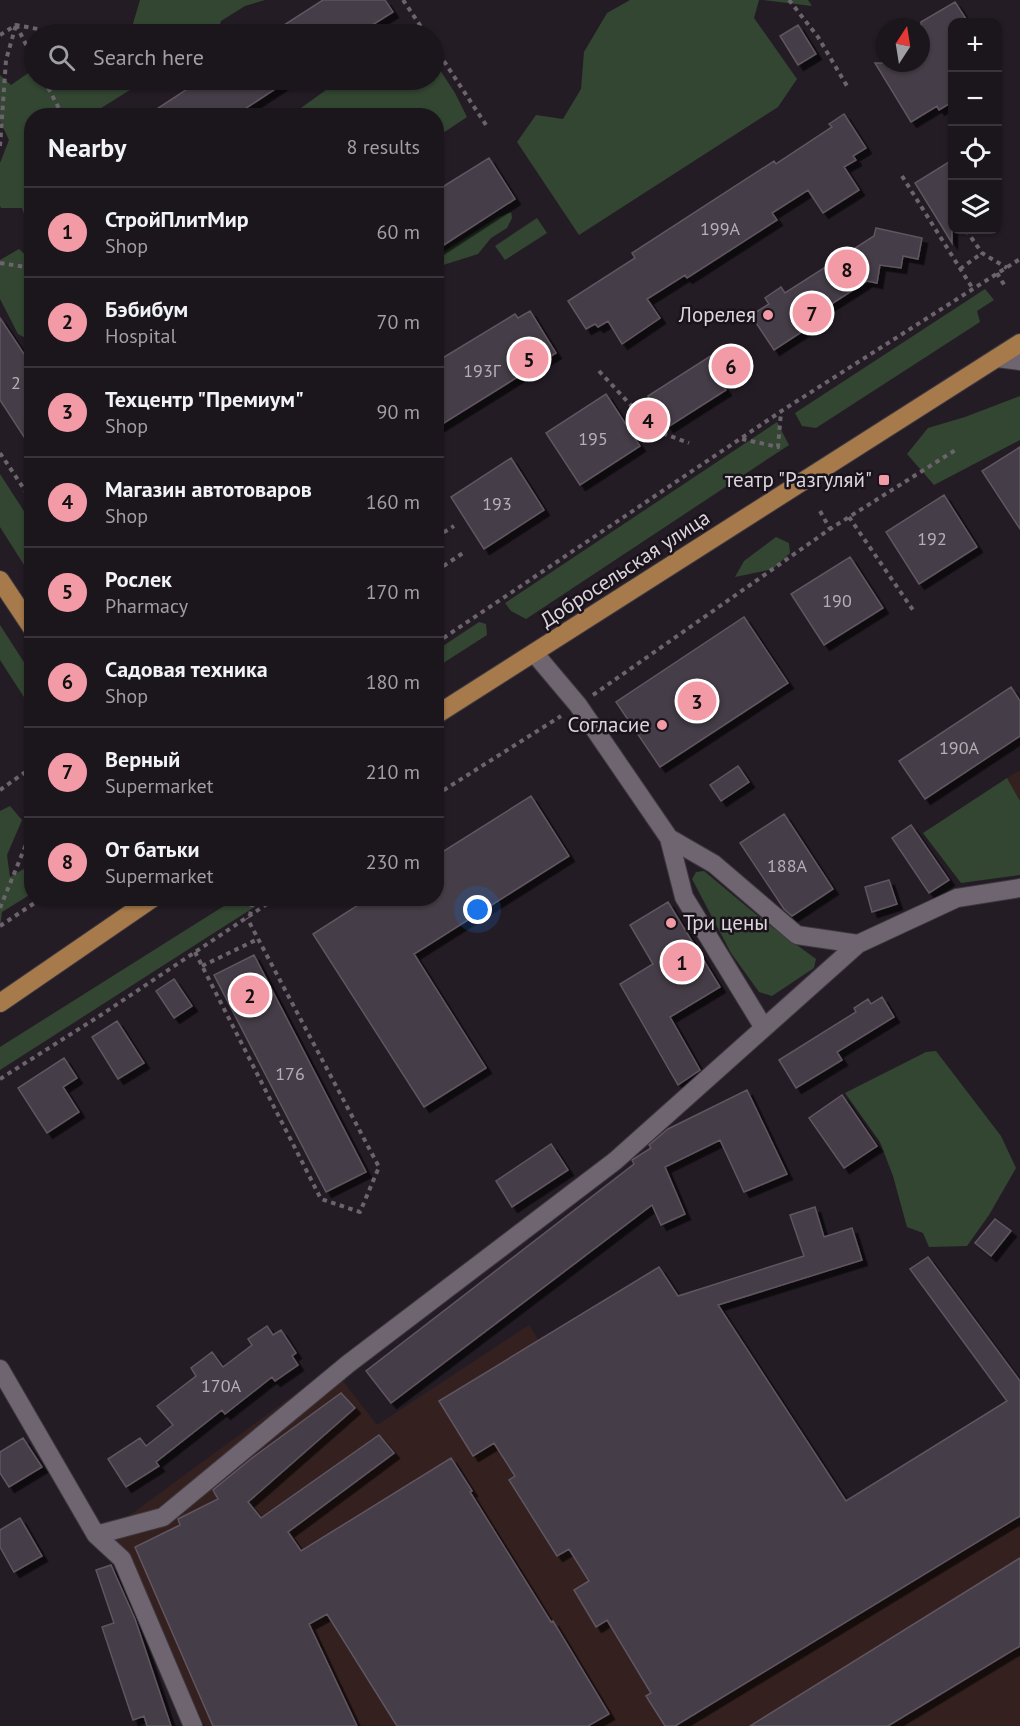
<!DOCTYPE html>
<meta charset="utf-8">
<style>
:root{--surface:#1b151c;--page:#282229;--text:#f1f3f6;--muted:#a09fa3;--line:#39343b;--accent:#f39aa7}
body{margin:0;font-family:"PT Sans",sans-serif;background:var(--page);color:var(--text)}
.controls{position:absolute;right:18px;top:18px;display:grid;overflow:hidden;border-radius:12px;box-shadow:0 2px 4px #0004}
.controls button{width:54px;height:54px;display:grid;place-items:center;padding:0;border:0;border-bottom:2px solid var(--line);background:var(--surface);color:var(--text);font:30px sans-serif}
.compass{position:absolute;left:876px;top:18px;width:54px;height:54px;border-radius:50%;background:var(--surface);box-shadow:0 2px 4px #0004;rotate:12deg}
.you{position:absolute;left:478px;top:910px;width:21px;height:21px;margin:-15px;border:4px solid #fff;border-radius:50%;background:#1a73e8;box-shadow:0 0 0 9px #1a73e833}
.badge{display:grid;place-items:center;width:39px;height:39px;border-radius:50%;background:var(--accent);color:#111;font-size:20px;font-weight:700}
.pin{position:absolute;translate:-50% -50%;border:3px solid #fff;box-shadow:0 2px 6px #0006}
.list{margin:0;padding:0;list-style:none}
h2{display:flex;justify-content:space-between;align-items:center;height:78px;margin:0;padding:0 24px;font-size:26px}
h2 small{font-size:20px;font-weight:400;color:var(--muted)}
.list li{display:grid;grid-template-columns:39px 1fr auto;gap:18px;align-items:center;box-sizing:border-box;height:90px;padding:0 24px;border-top:2px solid var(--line)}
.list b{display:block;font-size:22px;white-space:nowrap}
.list p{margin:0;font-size:20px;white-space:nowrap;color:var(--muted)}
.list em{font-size:20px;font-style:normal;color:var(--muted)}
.icon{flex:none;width:33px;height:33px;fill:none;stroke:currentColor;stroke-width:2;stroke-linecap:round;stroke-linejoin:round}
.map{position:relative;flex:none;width:1020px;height:1726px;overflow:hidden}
.search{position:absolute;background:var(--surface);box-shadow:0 2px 4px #0004;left:24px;top:24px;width:420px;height:66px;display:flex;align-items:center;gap:15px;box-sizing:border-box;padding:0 21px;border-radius:33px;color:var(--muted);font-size:22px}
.panel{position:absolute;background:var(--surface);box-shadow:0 2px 4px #0004;left:24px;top:108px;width:420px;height:798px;border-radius:24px}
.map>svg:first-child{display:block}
</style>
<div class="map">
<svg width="1020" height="1726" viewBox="0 0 1020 1726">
<defs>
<filter id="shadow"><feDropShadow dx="5.5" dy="5.5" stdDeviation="0" flood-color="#0009"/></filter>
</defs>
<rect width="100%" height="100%" fill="#241c25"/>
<path fill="#34211f" d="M1020 770V801L1007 778Z
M529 1325 586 1415 835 1532 1020 1424V1726H205L111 1529 332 1367 377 1425Z"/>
<path fill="#334632" d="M140 0H265L245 6 221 21 217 34H101L104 30 132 27Z
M630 0H759L754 18 797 79 778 107 579 235 517 142 536 115 563 119 581 89 584 52 607 13Z
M763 0H808L812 6Z
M434 61 455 93 467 117 437 137 436 116 291 115 340 80H434Z
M34 69V80H146L90 115 32 116 31 230 28 226 22 208H1L0 206V163L9 140 0 121V75L11 85Z
M511 212 512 218 507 228 491 238 478 254 440 266 437 270V256L498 217Z
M537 218 547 233 505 260 495 246Z
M19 249 31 260V341L18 334 0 299V260Z
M985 289 994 300 977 311 980 322 816 428 802 426 795 413Z
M1020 396V440L934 485 907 454 928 428 965 417Z
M777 422 789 445 526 619 511 611 505 603Z
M0 474 31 522V576L0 527Z
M776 537 789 543 790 553 773 569 735 577 744 561Z
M479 622 486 624 487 635 437 667V650Z
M0 625 31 673V708L0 660Z
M1007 778 1020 801V875L961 883 923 833Z
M10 806 22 820 7 855 10 877 27 867 31 868V894L2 912 0 928V811Z
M704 871 764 921 816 959 814 968 772 996 759 992 731 953 692 879 696 872Z
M235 899H267L0 1070V1047Z
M936 1051 1001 1136 1016 1168 989 1215 967 1246 929 1247 923 1233 907 1227 893 1176 880 1142 845 1093 926 1052Z"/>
<path fill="#453c46" stroke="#605661" stroke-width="1.5" filter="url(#shadow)" d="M323 0H385L393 12 358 34H270Z
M955 2 968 22H952V102L939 110 937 106 911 122 875 63H921V22Z
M798 25 816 54 798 65 780 36Z
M201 80H289L234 116H146Z
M844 114 866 148 853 156 856 160 844 167 859 190 823 213 808 190 772 213 777 220 687 278 685 275 647 299 660 318 622 344 608 321 598 327 595 324 586 329 568 301 635 258 632 253 774 161 776 164 832 127 829 124Z
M489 158 515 199 436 250V191Z
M952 160V243L915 183Z
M876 228 922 238 918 259 903 256 901 268 880 265 877 283 867 281 822 310 826 316 774 350 751 315 769 304 765 298 781 287 785 293 874 236Z
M530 311 556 353 436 428V362L515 314 518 318Z
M0 318 32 366V449L0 400Z
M723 348 739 372 721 383 726 390 668 427 648 396Z
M606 394 640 446 580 485 546 433Z
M1020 447V529L982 471Z
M511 458 544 510 484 549 451 497Z
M944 495 977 547 919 584 886 532Z
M850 557 883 608 824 645 791 594Z
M744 617 788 683 660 767 616 702Z
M1011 687 1020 701V736L925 799 899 761Z
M738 766 749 782 721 801 710 785Z
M531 796 569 856 414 954 486 1068 424 1107 313 934 369 898H436V856Z
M784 814 833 889 792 916 784 909 740 843Z
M911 825 949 880 929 893 892 838Z
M889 880 897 904 872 912 865 887Z
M668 902 720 987 670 1017 700 1070 678 1085 620 984 653 964 630 925Z
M254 955 366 1172 326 1192 214 975Z
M174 979 192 1006 174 1018 156 991Z
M882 997 894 1017 837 1052 842 1060 796 1088 779 1060 856 1012 854 1008 868 999 871 1004Z
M117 1021 144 1063 118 1079 92 1037Z
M64 1058 77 1078 63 1087 79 1112 47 1133 18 1088Z
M747 1090 787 1174 744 1192 720 1140 665 1167 685 1214 661 1225 652 1205 391 1403 366 1371 634 1164 632 1160 651 1148 649 1145 668 1129Z
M842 1095 877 1146 844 1168 809 1118Z
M551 1144 568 1170 512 1207 496 1181Z
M815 1207 824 1237 852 1228 862 1260 718 1305 846 1501 1007 1401 910 1269 928 1257 1020 1381V1516L675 1726H665L646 1696 651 1693 607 1620 596 1627 574 1590 589 1581 569 1549 557 1556 509 1480 515 1476 494 1443 473 1456 439 1401 659 1267 678 1296 804 1256 790 1215Z
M995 1219 1011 1231 991 1256 975 1243Z
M267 1326 273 1335 281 1330 296 1353 292 1356 298 1365 275 1381 272 1377 225 1414 222 1410 156 1462 159 1466 126 1487 108 1459 140 1438 146 1446 173 1425 157 1406 196 1376 191 1368 212 1352 223 1367 252 1345 248 1339Z
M341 1393 355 1408 248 1502 261 1518 379 1435 394 1453 288 1532 301 1551 451 1458 472 1491 470 1492 551 1622 553 1621 609 1714 588 1726H397L327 1614 309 1624 357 1726H213L135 1547 180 1525 178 1519 218 1499 213 1490 252 1458Z
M23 1438 42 1467 9 1487 0 1473V1452Z
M20 1518 42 1556 14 1572 0 1547V1530Z
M1020 1558V1646L888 1726H750Z
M111 1565 135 1619 171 1726H147L144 1716 133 1720 102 1627 114 1623 96 1570Z"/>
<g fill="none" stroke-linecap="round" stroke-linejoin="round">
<defs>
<path id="minor" d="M997 358 1020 361
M535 654 578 705 669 838 714 864 797 935 858 944 957 898 1020 888
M669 838 684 897 764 1028
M0 1369 96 1535 122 1559 193 1726
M96 1535 163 1517 348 1364 615 1161 858 944"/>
<path id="major" d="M0 580 32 628
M436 715 1020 343
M0 1003 153 898"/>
</defs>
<use href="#minor" stroke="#3e383f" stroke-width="20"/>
<use href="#major" stroke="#3e383f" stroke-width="20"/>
<path stroke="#6b646c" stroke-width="4" stroke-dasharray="4.5 4.5" stroke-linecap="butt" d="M403 0 426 34
M789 0 818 37 847 86
M16 25 34 60
M0 35 16 25 65 34
M434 46 488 128
M44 80 63 116
M0 146 6 60 16 25
M902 176 973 289
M966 230 982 253 1007 268
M0 263 32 268
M960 269 982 253
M997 273 1006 288
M599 371 654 430 689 443
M742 439 778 447 781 412
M0 453 32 501
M820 511 830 529
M849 517 915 613
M436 537 454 526
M436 571 466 551
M436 643 786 408 1020 259
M593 695 830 529 957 449
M0 790 31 768
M436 795 561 716
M0 908 32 830
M250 916 253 898
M0 926 42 898
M195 952 321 1199 360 1212 379 1167 247 918
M202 966 258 939
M0 1079 101 1015 276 898"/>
<use href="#minor" stroke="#6e6570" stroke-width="18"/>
<use href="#major" stroke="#a77a4b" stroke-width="18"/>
</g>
<g fill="#f39aa7" stroke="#1b131c" stroke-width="2">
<circle cx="768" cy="315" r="6"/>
<rect x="878" y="474" width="12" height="12" rx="3"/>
<circle cx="662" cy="725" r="6"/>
<circle cx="671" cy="923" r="6"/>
</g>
<g text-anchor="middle" stroke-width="5" stroke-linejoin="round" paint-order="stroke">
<g font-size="18" fill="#b6afb6">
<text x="720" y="235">199А</text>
<text x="482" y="377">193Г</text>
<text x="16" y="389">2</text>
<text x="593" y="445">195</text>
<text x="497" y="510">193</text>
<text x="932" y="545">192</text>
<text x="837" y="607">190</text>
<text x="959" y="754">190А</text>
<text x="787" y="872">188А</text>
<text x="290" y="1080">176</text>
<text x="221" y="1392">170А</text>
</g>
<g font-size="21" fill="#dbd5dc" stroke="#1b131c" text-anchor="end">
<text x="756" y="322">Лорелея</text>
<text x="872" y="487">театр "Разгуляй"</text>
<text x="650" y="732">Согласие</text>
<text x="683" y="930" text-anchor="start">Три цены</text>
</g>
<g font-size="21" fill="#dbd5dc" stroke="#1b131c">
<text transform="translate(625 569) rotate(-33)" y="7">Добросельская улица</text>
</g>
</g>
</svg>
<div class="controls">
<button>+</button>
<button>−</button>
<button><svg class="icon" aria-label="locate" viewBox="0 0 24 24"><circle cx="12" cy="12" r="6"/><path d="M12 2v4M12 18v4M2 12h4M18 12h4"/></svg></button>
<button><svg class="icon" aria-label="layers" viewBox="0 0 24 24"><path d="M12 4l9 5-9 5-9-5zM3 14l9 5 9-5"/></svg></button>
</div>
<svg class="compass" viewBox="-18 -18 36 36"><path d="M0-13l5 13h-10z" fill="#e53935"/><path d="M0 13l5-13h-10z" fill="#a09fa3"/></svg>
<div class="you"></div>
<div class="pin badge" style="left:682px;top:962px">1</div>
<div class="pin badge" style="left:250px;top:995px">2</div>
<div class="pin badge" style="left:697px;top:701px">3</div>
<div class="pin badge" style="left:648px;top:420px">4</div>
<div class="pin badge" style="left:529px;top:359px">5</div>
<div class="pin badge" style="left:731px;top:366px">6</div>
<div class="pin badge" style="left:812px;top:313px">7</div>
<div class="pin badge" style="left:847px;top:269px">8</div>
<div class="search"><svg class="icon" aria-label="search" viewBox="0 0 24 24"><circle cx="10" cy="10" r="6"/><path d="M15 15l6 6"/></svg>Search here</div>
<section class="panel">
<h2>Nearby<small>8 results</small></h2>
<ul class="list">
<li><span class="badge">1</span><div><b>СтройПлитМир</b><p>Shop</p></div><em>60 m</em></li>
<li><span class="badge">2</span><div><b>Бэбибум</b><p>Hospital</p></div><em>70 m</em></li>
<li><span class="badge">3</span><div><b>Техцентр &quot;Премиум&quot;</b><p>Shop</p></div><em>90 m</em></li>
<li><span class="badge">4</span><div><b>Магазин автотоваров</b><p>Shop</p></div><em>160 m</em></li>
<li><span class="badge">5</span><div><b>Рослек</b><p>Pharmacy</p></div><em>170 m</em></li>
<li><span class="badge">6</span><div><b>Садовая техника</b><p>Shop</p></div><em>180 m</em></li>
<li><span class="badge">7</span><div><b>Верный</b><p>Supermarket</p></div><em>210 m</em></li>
<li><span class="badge">8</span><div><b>От батьки</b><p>Supermarket</p></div><em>230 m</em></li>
</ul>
</section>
</div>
